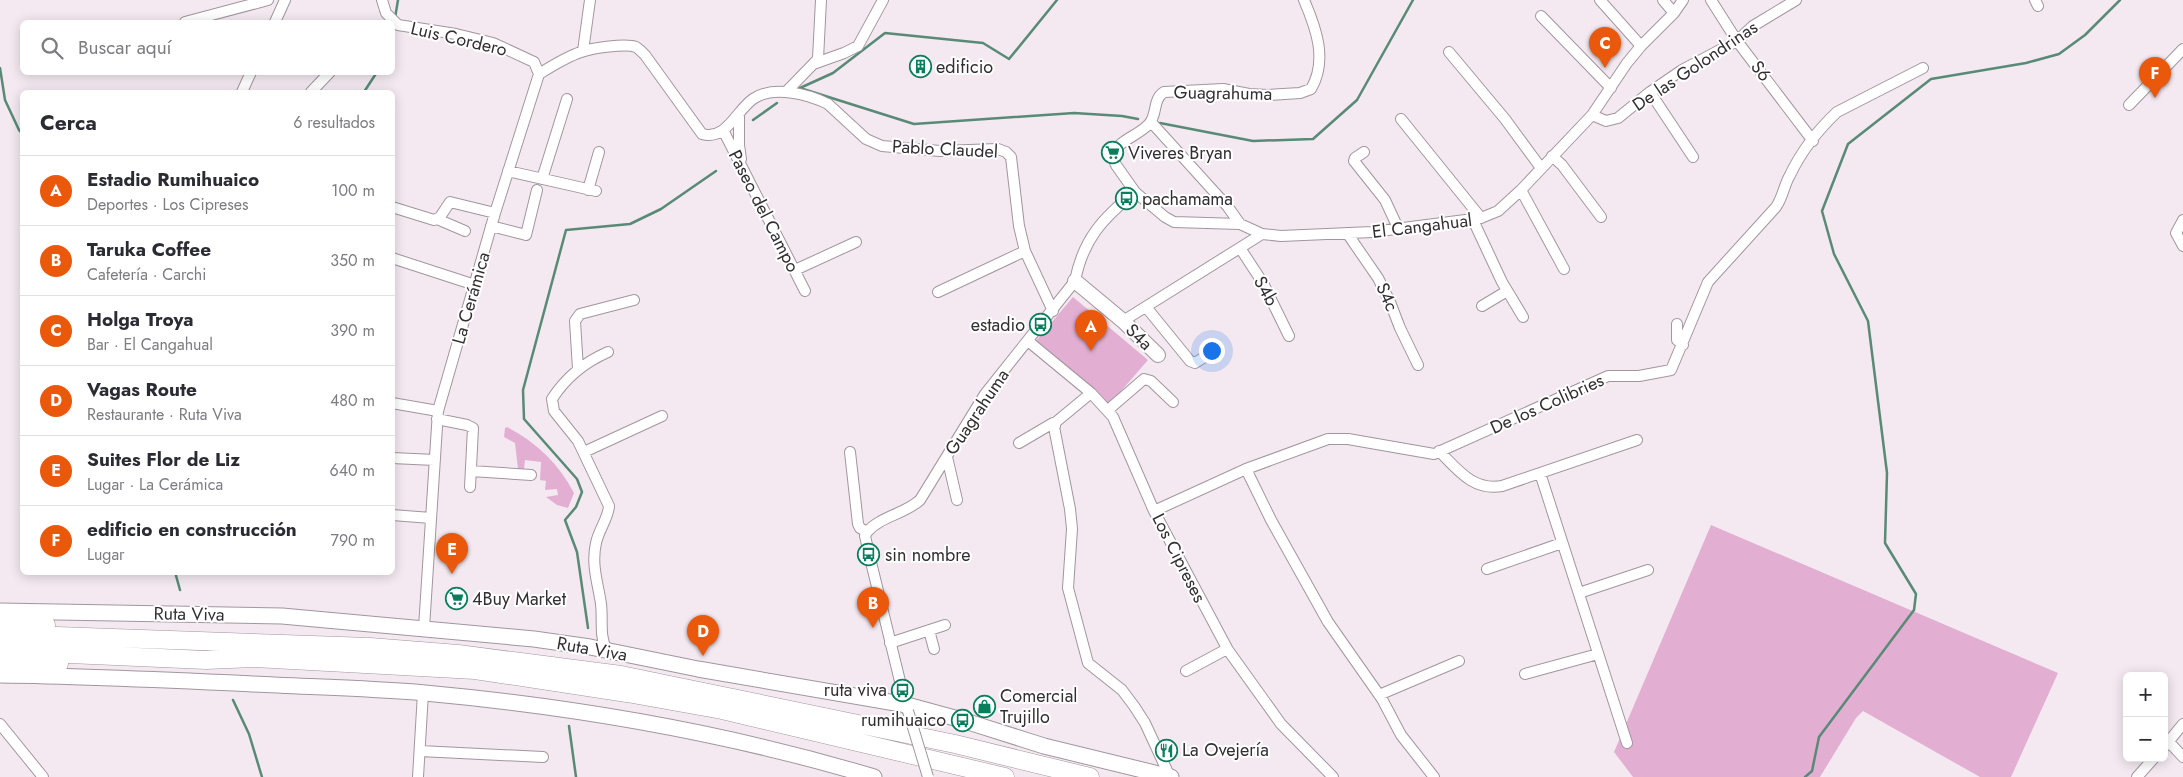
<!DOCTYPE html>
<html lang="es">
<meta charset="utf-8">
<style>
:root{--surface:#fff;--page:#f2f2f3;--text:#2b2b33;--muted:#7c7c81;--line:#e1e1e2;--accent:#ea580c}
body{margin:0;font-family:Jost,sans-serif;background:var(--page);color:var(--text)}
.controls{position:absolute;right:15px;bottom:15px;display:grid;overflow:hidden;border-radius:8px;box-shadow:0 2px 12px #0003}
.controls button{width:45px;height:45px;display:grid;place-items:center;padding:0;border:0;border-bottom:1px solid var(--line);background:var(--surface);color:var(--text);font:25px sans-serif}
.you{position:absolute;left:1211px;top:350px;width:18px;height:18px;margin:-12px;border:4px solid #fff;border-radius:50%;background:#1a73e8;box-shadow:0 0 0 8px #1a73e833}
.badge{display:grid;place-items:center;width:32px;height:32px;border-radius:50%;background:var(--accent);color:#fff;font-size:16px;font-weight:700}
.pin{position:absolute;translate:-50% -41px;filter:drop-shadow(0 1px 2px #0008)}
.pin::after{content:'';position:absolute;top:26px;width:18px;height:15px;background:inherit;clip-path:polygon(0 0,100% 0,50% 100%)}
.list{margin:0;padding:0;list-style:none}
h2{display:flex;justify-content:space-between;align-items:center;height:65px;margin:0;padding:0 20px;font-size:21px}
h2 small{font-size:16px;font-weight:400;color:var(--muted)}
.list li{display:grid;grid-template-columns:32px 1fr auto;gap:15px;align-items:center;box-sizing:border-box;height:70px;padding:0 20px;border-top:1px solid var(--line)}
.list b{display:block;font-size:19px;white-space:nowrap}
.list p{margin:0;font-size:16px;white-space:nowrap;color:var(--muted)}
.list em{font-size:16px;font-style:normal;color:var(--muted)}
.icon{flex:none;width:28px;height:28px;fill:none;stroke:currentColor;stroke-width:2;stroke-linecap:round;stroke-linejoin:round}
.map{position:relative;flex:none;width:2183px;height:777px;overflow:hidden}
.search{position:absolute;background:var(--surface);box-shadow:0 2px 12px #0003;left:20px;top:20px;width:375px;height:55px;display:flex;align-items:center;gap:12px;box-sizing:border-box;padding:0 18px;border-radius:8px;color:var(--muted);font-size:19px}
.panel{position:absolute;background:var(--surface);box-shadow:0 2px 12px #0003;left:20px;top:90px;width:375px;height:485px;border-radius:8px}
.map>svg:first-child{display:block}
</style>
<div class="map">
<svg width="2183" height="777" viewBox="0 0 2183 777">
<rect width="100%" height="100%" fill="#f4e9f1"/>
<path fill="#e2afd3" d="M1073 297 1148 360 1109 405 1035 342Z
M507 427C536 442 559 464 574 493L568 508 557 505 546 497 558 495 557 489 545 490 546 481 540 480 541 462 525 460 524 469H518L515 443 504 437 505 428Z
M1711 525 2058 673 2011 777H1980L1863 711 1856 718 1820 777H1633L1614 752Z"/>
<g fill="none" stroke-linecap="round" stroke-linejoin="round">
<path stroke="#588a76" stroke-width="2.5" d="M395 18 398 0
M392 39 394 26
M0 68 5 100 19 130 22 133
M800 88 914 124 1074 113 1122 116 1138 119
M800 88 833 73 885 33 983 43 1009 59 1057 0
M364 92 377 72
M753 120 777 103
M1160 123 1253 141 1313 139 1357 100 1413 0
M175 572 180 590
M588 628 577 552 565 520 576 507 582 492 577 479 524 419 523 390 566 230 630 224 661 209 716 171
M233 700 249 734 262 777
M569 726 576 777
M1805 777 1812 771 1819 737 1914 610 1916 594 1885 543 1887 473 1868 321 1834 254 1822 211 1848 144 1931 79 2026 63 2059 54 2085 35 2120 0"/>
<defs>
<path id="street" d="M382 0 386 13 398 25 456 34 493 43 534 62 539 74
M1304 0C1316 28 1328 60 1311 89L1300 93 1268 95 1249 94 1223 89 1164 92C1152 100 1158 114 1149 124 1138 136 1120 139 1112 155L1116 165 1135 192 1165 217 1174 222 1240 224 1262 234 1281 236 1372 232 1481 218 1498 211 1521 190 1592 115 1627 63 1641 46 1674 13 1683 0
M1600 0 1641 46
M1663 0 1674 13
M1711 0 1737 41 1813 141
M2035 0 2038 6
M1541 16 1611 88
M185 22 268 0
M275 22 285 0
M583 51 590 0
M1449 52 1505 119 1541 168
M816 63 844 53 858 46 883 0
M242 92 251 72
M311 92 330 72
M786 92 818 59 821 0
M1650 92 1693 157
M2129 105 2183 49
M739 114V145L741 159
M1592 115 1606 121 1618 118 1650 92 1682 70 1737 41 1753 26 1796 0
M1401 119 1481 218
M1151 122 1228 207 1240 224
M723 130 805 291
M1364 152 1355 158 1354 161 1385 200 1399 230
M1552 156 1562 165 1601 217
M508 171 596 191
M542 179 567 99
M588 190 599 152
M1521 190 1564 269
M392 207 434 220 440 217 450 202 495 213
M437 219 465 231
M1473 220 1502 282 1523 317
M2183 220 2176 233 2183 246
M491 226 526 235 537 190
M1347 233 1378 278 1390 302 1400 328 1418 365
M1240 248 1263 283 1289 336
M392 258 475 285
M795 270 856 242
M938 292 1025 251
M1482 306 1507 291
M1146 307 1190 361 1195 363 1214 351
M1123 321 1262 234
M1677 324V340L1683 345
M1028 341 1091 393 1113 417 1154 511 1228 650 1281 724 1333 777
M578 369 575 321 580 314 634 300
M1091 393 1056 422 1054 427 1070 509 1072 529 1068 588 1088 663 1122 690 1134 706 1145 723 1170 777
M392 403 438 411
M1108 410 1144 379 1151 381 1173 402
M437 419 467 425 473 428 470 487
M1019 443 1053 423 1055 426
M1439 451C1458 470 1473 491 1502 486L1637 440
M584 452 662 416
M850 452 858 524 860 528 867 532
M947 457 957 500
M392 458 435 460
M1246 469 1271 520 1328 622 1382 699 1401 735 1434 777
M471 471 531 475
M1540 473 1627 743
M1154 511 1246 469 1328 439H1348L1434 454 1608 376H1639L1671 370 1708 282 1776 207C1783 197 1784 185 1790 175 1801 152 1819 129 1837 112L1923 68
M392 515 431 518
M867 532C881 516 905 514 920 500L985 394 1075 281C1083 239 1103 218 1135 192
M867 532 865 536 870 558 907 710
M1487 569 1562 543
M1579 593 1648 570
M424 628 438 411 495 213 539 74C552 66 566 57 581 52 592 48 626 43 636 47 639 49 642 52 645 55L702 134C726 141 736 111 753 99 773 85 808 94 828 104L866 139 882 146 940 151 998 149 1006 152 1011 157 1019 226 1025 251 1053 311
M929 630 934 649
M890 643 945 625
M607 650C599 637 603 620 601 604 598 583 591 565 596 543 599 529 608 519 609 506L578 441 554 411 552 399C566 377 585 362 608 352
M1186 671 1227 649
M1525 674 1598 654
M1379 695 1459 661
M0 724 43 777
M2169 742 2183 757
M2164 747 2183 724
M420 751 543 757
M418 777 423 693
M2137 777 2154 758"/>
<path id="secondary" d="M1075 281 1123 321 1158 355"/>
<path id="primary" d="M0 611 282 616 534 639 590 647 698 669 907 705 962 720 1044 746 1171 777
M0 675C84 676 168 680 253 684 310 687 368 688 425 693 577 707 728 733 874 777"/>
<path id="highway" d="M0 620 46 625
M0 634 370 647 458 654 621 675 955 744 1090 777
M0 651 206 660 254 658 475 670 627 693 722 710 1005 777
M0 667 59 664"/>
</defs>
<use href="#street" stroke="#a1969e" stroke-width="12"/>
<use href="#secondary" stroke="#a1969e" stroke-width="16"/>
<use href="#primary" stroke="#a1969e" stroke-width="17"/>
<use href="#highway" stroke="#a1969e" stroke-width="19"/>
<use href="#street" stroke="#fff" stroke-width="10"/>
<use href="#secondary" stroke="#fff" stroke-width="14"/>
<use href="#primary" stroke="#fff" stroke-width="15"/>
<use href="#highway" stroke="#fff" stroke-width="18"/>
<defs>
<path id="street-bridge" d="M908 711 928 777"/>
</defs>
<use href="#street-bridge" stroke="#a1969e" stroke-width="12" stroke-linecap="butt"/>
<use href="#street-bridge" stroke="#fff" stroke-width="10"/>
</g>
<defs>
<symbol id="building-ring" viewBox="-11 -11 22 22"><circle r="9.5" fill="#fff" stroke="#087e5c" stroke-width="1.5"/><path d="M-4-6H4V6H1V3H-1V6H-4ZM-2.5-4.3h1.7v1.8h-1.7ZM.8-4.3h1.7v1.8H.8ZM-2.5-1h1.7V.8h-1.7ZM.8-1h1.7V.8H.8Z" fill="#087e5c"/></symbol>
<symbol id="supermarket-ring" viewBox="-11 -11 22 22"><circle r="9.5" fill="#fff" stroke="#087e5c" stroke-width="1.5"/><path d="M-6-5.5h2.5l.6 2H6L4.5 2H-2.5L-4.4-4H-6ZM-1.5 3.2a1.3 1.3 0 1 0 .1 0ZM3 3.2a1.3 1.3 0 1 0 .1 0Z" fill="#087e5c"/></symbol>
<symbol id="bus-ring" viewBox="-11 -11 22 22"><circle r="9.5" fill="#fff" stroke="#087e5c" stroke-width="1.5"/><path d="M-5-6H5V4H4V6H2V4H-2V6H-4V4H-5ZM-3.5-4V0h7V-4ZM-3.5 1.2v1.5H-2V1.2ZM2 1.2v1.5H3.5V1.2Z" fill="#087e5c"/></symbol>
<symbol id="shop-ring" viewBox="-11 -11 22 22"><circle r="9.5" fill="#fff" stroke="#087e5c" stroke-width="1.5"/><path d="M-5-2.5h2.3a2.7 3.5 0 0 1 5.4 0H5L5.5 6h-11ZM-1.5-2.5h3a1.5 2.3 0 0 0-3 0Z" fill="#087e5c"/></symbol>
<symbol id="restaurant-ring" viewBox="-11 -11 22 22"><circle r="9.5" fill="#fff" stroke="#087e5c" stroke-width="1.5"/><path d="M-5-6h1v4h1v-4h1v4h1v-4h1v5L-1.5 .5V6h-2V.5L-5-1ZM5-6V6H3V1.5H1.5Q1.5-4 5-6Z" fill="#087e5c"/></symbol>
</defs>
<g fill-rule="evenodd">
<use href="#building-ring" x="908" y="54" width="25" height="25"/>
<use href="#supermarket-ring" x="1100" y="140" width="25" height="25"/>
<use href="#bus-ring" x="1114" y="186" width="25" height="25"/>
<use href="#bus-ring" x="1028" y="312" width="25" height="25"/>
<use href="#bus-ring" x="856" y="542" width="25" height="25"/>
<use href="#supermarket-ring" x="444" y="586" width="25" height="25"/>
<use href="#bus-ring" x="890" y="678" width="25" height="25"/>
<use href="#shop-ring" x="972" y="694" width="25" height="25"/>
<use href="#bus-ring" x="950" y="708" width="25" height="25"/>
<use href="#restaurant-ring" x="1154" y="738" width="25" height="25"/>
</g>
<g text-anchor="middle" stroke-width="4" stroke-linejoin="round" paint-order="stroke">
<g font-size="18" fill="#322e31" stroke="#fff">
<text transform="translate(459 39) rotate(13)" y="6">Luis Cordero</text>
<text transform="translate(1695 66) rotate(-34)" y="6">De las Golondrinas</text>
<text transform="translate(1761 71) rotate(52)" y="6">S6</text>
<text transform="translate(1223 93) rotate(1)" y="6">Guagrahuma</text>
<text transform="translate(945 149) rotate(3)" y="6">Pablo Claudel</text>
<text transform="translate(764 211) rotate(63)" y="6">Paseo del Campo</text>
<text transform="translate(1422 226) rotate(-7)" y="6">El Cangahual</text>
<text transform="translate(1266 291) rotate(61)" y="6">S4b</text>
<text transform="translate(1387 297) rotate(66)" y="6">S4c</text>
<text transform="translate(471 298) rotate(-74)" y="6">La Cerámica</text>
<text transform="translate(1139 337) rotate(44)" y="6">S4a</text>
<text transform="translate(1547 404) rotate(-24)" y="6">De los Colibries</text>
<text transform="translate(977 412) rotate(-56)" y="6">Guagrahuma</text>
<text transform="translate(1179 558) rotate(63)" y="6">Los Cipreses</text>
<text transform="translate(189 614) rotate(1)" y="6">Ruta Viva</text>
<text transform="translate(592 649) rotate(10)" y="6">Ruta Viva</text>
</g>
<g font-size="18" fill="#322e31" stroke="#fff" text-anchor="start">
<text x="936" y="73">edificio</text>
<text x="1128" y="159">Viveres Bryan</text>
<text x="1142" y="205">pachamama</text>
<text x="1025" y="331" text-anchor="end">estadio</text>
<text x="885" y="561">sin nombre</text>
<text x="472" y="605">4Buy Market</text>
<text x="887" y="696" text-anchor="end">ruta viva</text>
<text x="1000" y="702">Comercial<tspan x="1000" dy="21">Trujillo</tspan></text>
<text x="946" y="726" text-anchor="end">rumihuaico</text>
<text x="1182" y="756">La Ovejería</text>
</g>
</g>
</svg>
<div class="controls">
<button>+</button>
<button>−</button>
</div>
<div class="you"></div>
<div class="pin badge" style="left:1091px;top:351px">A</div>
<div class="pin badge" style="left:873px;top:628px">B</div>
<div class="pin badge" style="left:1605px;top:68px">C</div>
<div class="pin badge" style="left:703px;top:656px">D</div>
<div class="pin badge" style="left:452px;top:574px">E</div>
<div class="pin badge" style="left:2155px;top:98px">F</div>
<div class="search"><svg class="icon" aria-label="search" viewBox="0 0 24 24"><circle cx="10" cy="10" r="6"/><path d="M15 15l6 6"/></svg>Buscar aquí</div>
<section class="panel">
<h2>Cerca<small>6 resultados</small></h2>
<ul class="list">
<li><span class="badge">A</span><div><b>Estadio Rumihuaico</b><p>Deportes · Los Cipreses</p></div><em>100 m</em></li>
<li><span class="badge">B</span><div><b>Taruka Coffee</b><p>Cafetería · Carchi</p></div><em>350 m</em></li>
<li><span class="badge">C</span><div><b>Holga Troya</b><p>Bar · El Cangahual</p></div><em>390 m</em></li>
<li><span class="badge">D</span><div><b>Vagas Route</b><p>Restaurante · Ruta Viva</p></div><em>480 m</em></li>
<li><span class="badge">E</span><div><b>Suites Flor de Liz</b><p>Lugar · La Cerámica</p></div><em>640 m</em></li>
<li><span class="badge">F</span><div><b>edificio en construcción</b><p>Lugar</p></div><em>790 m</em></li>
</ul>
</section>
</div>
